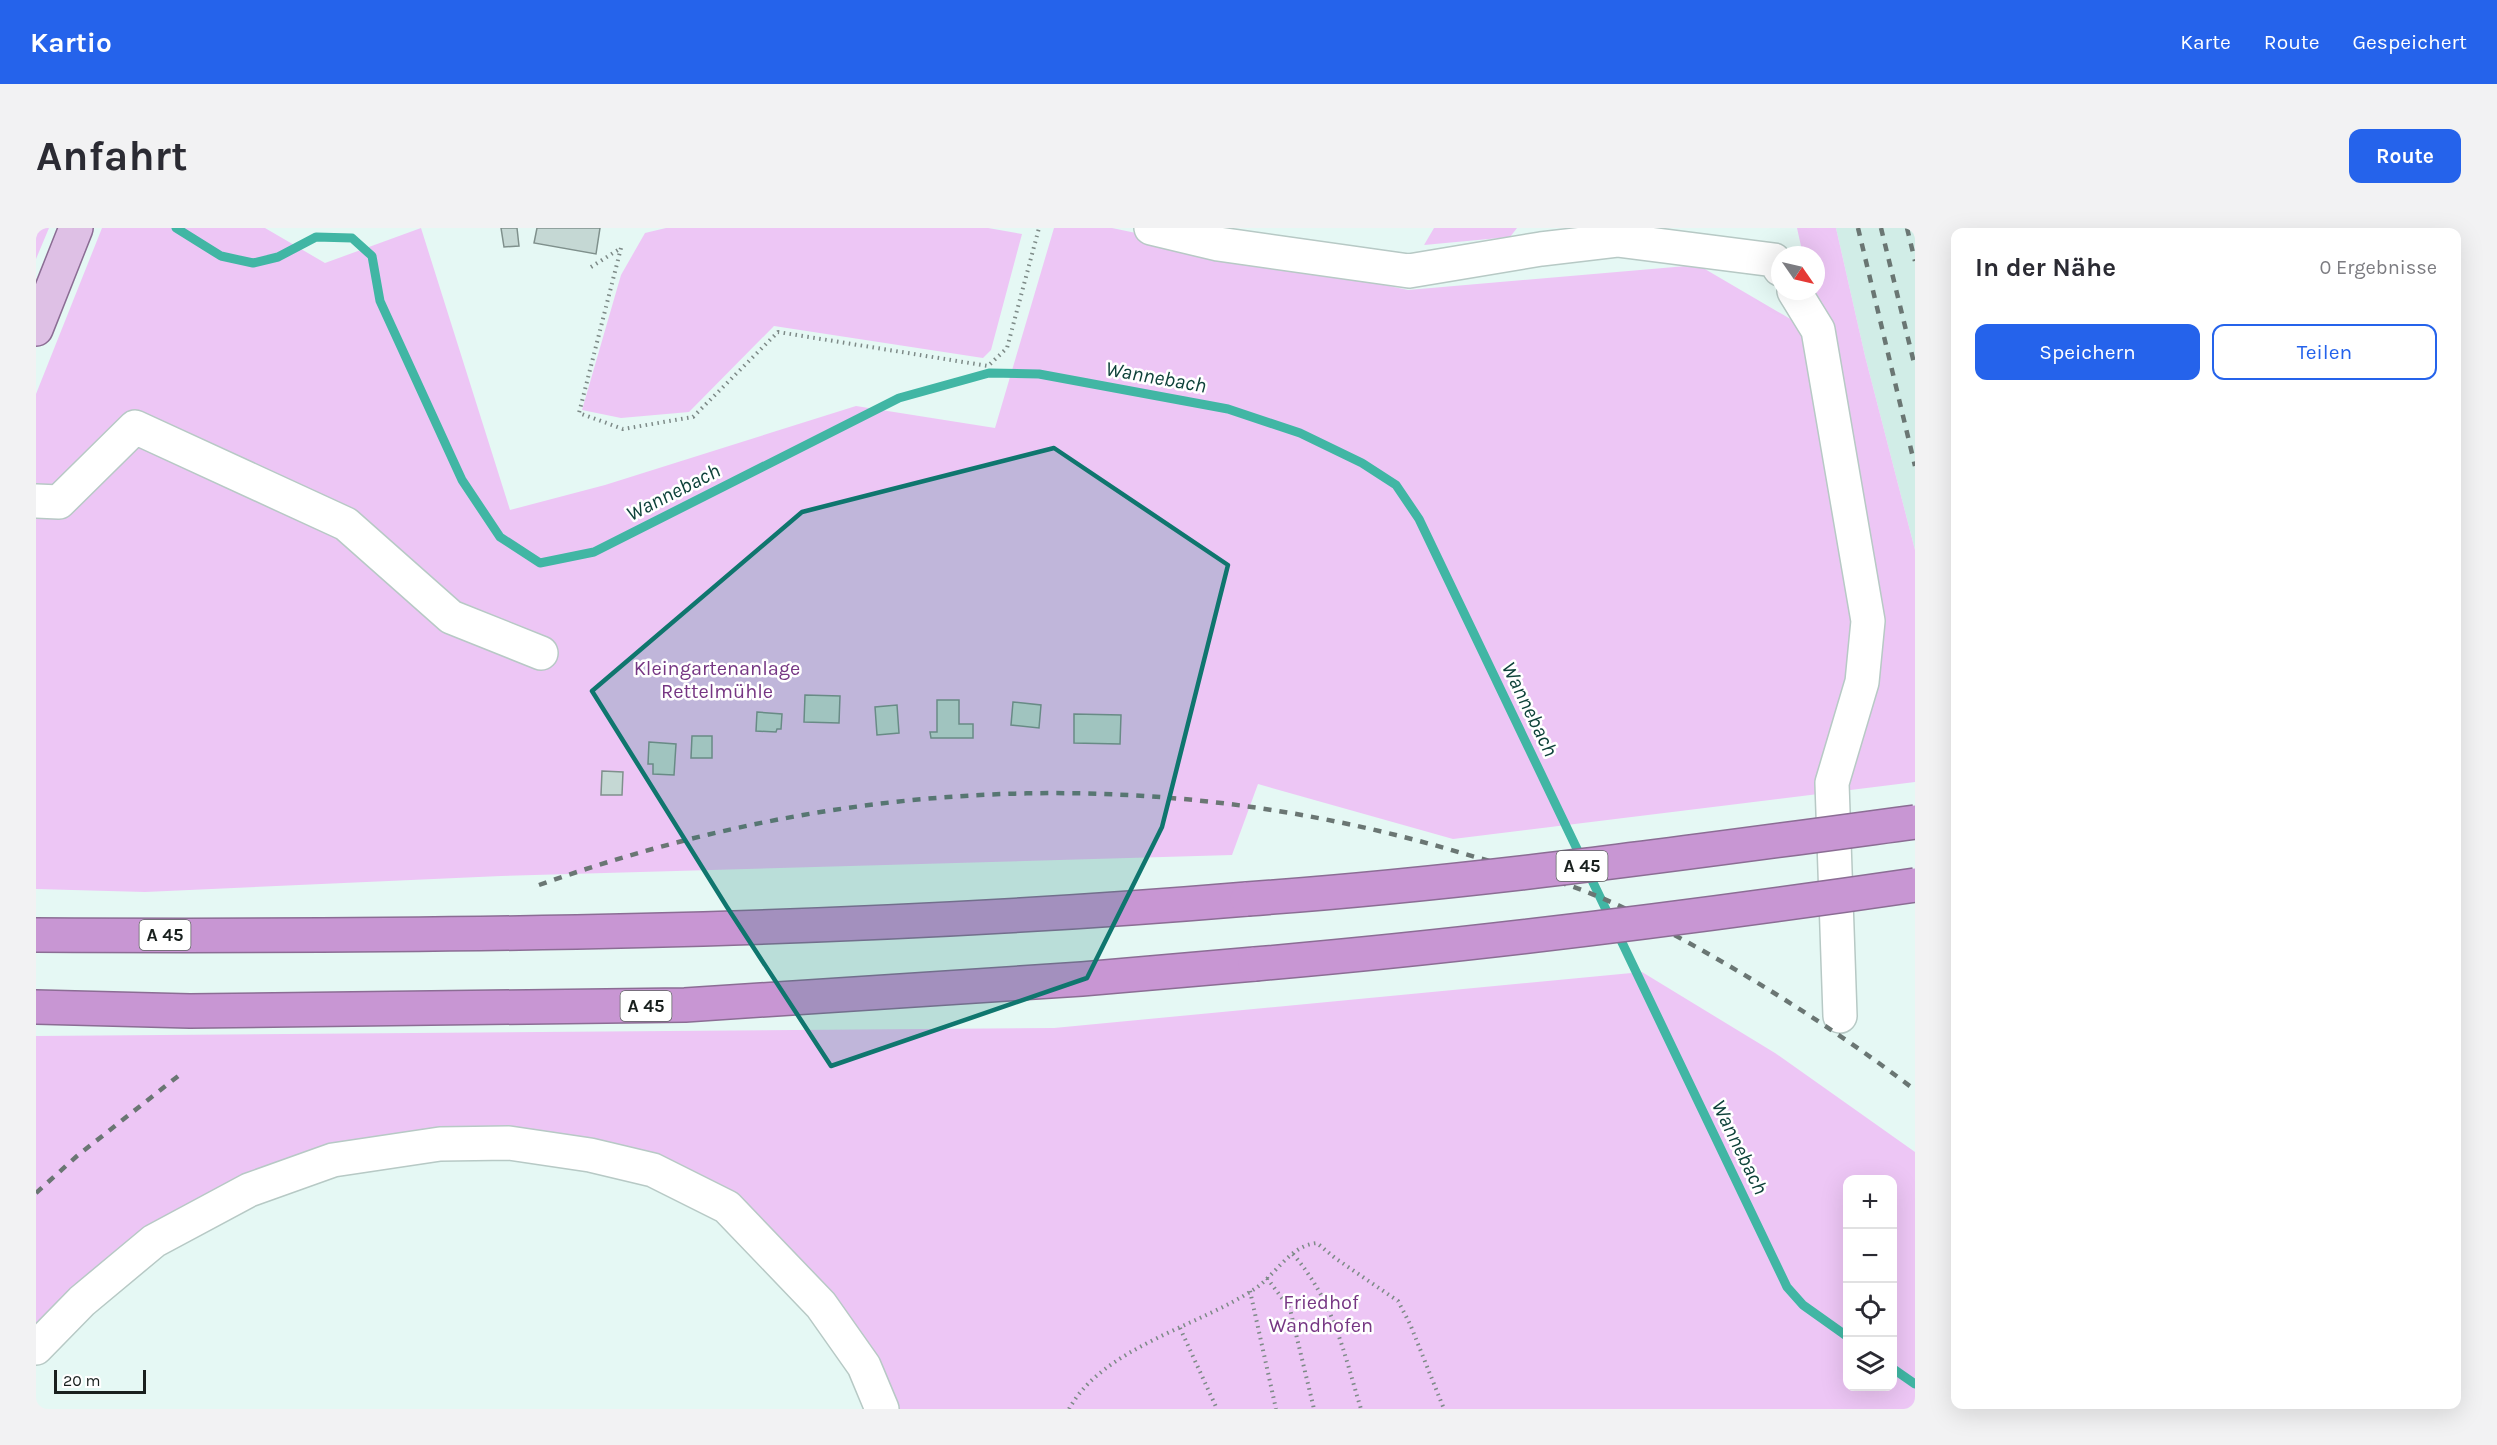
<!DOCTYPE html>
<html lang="de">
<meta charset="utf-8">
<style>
:root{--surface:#fff;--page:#f2f2f3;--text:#2b2b33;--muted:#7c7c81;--line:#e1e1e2;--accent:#2563eb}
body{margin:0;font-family:Karla,sans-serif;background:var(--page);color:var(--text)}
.controls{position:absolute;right:18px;bottom:18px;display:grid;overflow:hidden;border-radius:12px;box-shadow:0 6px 24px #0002}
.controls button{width:54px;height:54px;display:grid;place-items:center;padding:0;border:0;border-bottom:2px solid var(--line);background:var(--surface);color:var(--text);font:30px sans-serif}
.compass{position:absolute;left:1735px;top:18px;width:54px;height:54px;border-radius:50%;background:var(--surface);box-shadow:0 6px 24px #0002;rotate:124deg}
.scale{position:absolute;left:18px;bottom:15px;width:92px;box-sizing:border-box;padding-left:6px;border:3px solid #19201e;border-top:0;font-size:16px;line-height:21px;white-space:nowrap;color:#19201e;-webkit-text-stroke:4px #fff;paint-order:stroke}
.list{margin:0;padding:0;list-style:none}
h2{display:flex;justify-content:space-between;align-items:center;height:78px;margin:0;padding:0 24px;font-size:26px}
h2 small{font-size:20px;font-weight:400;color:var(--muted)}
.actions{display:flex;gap:12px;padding:18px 24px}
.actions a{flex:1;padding:14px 0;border:2px solid var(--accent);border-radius:12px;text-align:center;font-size:21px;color:var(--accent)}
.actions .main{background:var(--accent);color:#fff}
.icon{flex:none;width:33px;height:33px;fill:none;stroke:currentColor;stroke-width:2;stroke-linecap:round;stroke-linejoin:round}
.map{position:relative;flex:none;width:1879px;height:1181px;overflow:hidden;border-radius:12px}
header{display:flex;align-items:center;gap:36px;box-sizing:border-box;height:84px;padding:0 30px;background:var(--accent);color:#fff}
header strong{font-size:28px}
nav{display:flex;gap:33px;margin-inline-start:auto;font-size:21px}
.intro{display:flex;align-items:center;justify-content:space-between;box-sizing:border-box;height:144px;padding:0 36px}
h1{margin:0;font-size:42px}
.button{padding:15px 27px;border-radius:12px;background:var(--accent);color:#fff;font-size:21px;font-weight:700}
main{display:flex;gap:36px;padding:0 36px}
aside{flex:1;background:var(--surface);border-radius:12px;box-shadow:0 6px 24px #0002}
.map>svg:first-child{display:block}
</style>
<header>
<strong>Kartio</strong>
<nav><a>Karte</a><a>Route</a><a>Gespeichert</a></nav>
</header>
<div class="intro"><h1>Anfahrt</h1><a class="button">Route</a></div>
<main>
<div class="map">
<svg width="1879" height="1181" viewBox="0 0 1879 1181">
<rect width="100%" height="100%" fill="#e5f8f4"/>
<path fill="#d1ede7" d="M1800 0H1879V322L1829 128Z"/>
<path fill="#edc6f5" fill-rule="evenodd" d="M0 0H13L0 31Z
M66 0H229L289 35 385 0 474 282 569 257 820 178 959 200 1018 0H1076L1372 62 1662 37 1799 117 1777 63H1780V27H1767L1761 0H1800L1829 128 1879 322V554L1417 611 1222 556 1196 627 465 648 109 664 0 661V166Z
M630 0H952L986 6 955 122 947 130 738 98 653 184 585 190 546 182 585 47 609 5Z
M1398 0H1481L1474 9 1388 17Z
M1606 744 1739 825 1879 924V1181H830L790 1078 726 1011 551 925 281 922 104 1002 0 1102V808L1018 800ZM1812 952H1856V1158H1812Z"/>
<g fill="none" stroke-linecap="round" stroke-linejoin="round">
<path stroke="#41b6a4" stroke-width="9" d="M140 0 185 28 217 35 242 29 280 9 316 10 336 28 344 73 426 252 464 309 504 335 558 324 863 170 953 145 1003 146 1192 181 1264 205 1326 235 1360 257 1383 291 1575 692
M1581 704 1751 1059 1767 1077 1812 1109
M1856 1140 1879 1156"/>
</g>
<path fill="#c5d8d4" stroke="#7f908c" stroke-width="1.5" d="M465 0H481L483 18 468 19Z
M501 0H564L560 26 498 15Z
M769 467 804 468 803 495 768 494Z
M901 472H923V496H937V510H895L894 504H901Z
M977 474 1005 477 1003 500 975 497Z
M861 477 863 505 841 507 839 479Z
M721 484 746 486 745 501H741L740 504 720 503Z
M1038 486 1085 487 1084 516 1038 515Z
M656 508H676V530H655Z
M613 514 640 516 638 547 617 546V536H612Z
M566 543 587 544 586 567H565Z"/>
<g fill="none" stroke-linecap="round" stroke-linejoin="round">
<defs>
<path id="minor" d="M1115 0 1182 16 1373 43 1505 21 1581 12 1738 32 1744 41
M1758 63 1782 102 1832 393 1826 454 1796 555 1804 788
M0 273 23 274 99 199 310 296 415 389 505 425
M0 1120 46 1073 118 1013 213 962 297 932 404 916 473 915 554 927 617 942 691 979 785 1077 828 1138 846 1181"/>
<path id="major" d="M0 101 40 0"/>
<path id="highway" d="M0 707C404 709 808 705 1211 671
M0 779 154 783 649 777 1046 751 1219 736"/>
</defs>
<use href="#minor" stroke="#b7c9c5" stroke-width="36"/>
<use href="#major" stroke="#8b6d94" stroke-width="36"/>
<use href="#highway" stroke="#8b6d94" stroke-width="36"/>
<path stroke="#7d8a87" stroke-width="4" stroke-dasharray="1.5 4.5" stroke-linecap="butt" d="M585 20 543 185 587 201 657 189 742 104 952 138 971 120 1003 0
M555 39 585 20
M1257 1026C1298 1074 1307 1122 1325 1181
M1231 1050 1254 1081 1278 1181
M1214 1063 1240 1181
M1144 1100 1181 1181
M1033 1181C1067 1119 1164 1098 1220 1060 1240 1046 1255 1017 1281 1015L1299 1030 1362 1073 1374 1096 1408 1181"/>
<use href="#minor" stroke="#fff" stroke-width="33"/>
<use href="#major" stroke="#dec0e5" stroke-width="33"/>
<use href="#highway" stroke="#c896d3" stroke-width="33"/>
<path stroke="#6a7673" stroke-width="4.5" stroke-dasharray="8 8" stroke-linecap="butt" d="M1822 0 1879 238
M1845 0 1879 139
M1871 0 1879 33
M503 657C806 549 1120 533 1429 626 1478 640 1528 653 1575 674 1602 686 1627 701 1653 715 1732 759 1807 807 1879 862
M0 965 41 928 146 845"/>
<defs>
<path id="highway-bridge" d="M1211 671C1435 655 1657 624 1879 594
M1219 736C1440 717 1660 689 1879 657"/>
</defs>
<use href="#highway-bridge" stroke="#8b6d94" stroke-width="36" stroke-linecap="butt"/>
<use href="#highway-bridge" stroke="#c896d3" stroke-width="33"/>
</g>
<path fill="#0f766e" fill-opacity="0.2" stroke="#0f766e" stroke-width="4.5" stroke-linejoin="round" d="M1018 220 1192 337 1126 599 1051 750 795 838 691 679 556 463 766 284Z"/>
<g text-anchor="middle" stroke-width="5" stroke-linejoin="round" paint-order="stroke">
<g fill="#fff" stroke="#5e6362" stroke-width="1.5">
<rect x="1520.5" y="623" width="51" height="30" rx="4.5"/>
<rect x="103.5" y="692" width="51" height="30" rx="4.5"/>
<rect x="584.5" y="763" width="51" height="30" rx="4.5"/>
</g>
<g font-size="18" font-weight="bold" fill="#19201e">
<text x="1546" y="644">A 45</text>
<text x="129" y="713">A 45</text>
<text x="610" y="784">A 45</text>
</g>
<g font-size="20" fill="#763683" stroke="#fff">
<text x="681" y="447">Kleingartenanlage<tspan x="681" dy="23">Rettelmühle</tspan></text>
<text x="1285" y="1081">Friedhof<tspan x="1285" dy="23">Wandhofen</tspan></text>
</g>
<g font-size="21" font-style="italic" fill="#0e423a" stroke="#fff">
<text transform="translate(1120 149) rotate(10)" y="7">Wannebach</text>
<text transform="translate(637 264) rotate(-27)" y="7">Wannebach</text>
<text transform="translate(1494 481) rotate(64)" y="7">Wannebach</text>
<text transform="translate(1704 919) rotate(64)" y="7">Wannebach</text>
</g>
</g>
</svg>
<div class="controls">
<button>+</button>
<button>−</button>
<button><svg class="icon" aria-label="locate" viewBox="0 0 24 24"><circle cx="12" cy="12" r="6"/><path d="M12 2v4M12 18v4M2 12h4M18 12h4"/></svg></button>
<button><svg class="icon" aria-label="layers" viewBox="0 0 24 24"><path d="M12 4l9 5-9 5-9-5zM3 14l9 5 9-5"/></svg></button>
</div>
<svg class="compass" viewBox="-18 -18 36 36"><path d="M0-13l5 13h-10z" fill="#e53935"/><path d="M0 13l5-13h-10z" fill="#7c7c81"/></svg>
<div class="scale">20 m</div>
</div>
<aside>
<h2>In der Nähe<small>0 Ergebnisse</small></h2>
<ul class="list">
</ul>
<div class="actions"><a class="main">Speichern</a><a>Teilen</a></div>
</aside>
</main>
